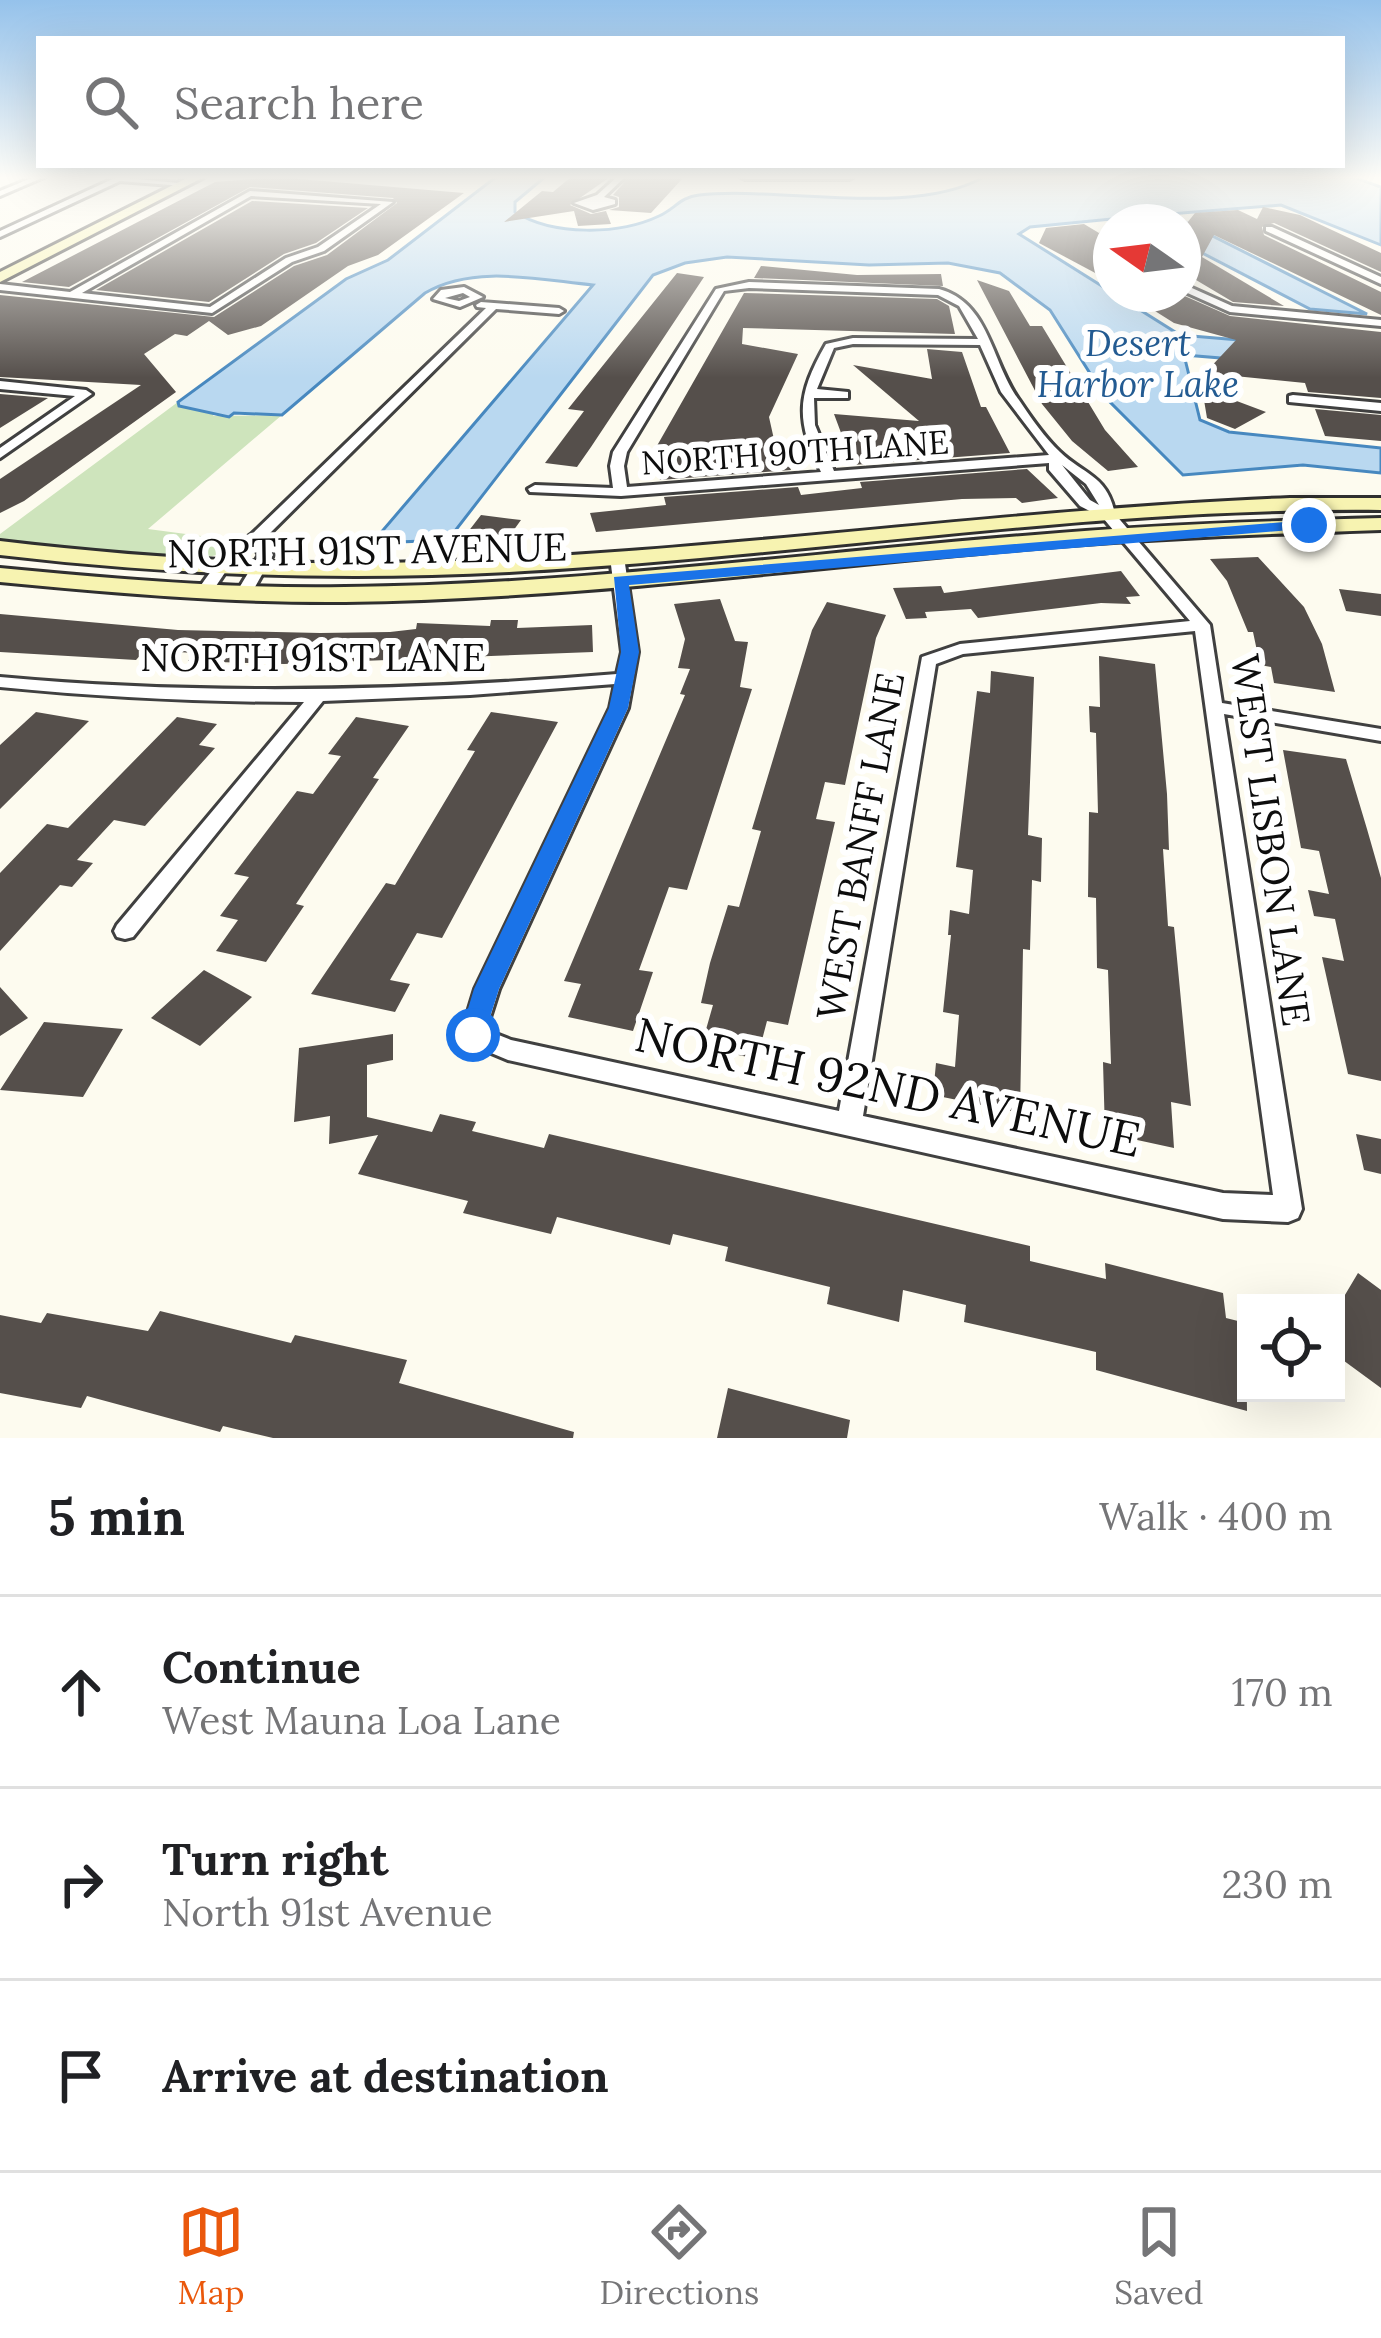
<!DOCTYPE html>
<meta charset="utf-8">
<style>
:root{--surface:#fff;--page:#f2f2f2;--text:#202124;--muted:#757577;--line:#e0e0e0;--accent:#ea580c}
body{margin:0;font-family:Lora,serif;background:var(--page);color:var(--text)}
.controls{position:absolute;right:36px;bottom:36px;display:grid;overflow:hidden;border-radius:0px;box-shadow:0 12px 48px #0002}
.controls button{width:108px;height:108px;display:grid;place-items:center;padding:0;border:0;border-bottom:3px solid var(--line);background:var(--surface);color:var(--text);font:60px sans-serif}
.compass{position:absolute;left:1093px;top:204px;width:108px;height:108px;border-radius:50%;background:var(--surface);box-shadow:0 12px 48px #0002;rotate:284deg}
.stop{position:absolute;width:36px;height:36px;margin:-27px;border:9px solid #1a73e8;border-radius:50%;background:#fff}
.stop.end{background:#1a73e8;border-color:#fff;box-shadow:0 3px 12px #0008}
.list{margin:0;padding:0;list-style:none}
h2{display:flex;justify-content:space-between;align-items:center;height:156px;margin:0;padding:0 48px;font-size:51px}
h2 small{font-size:39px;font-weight:400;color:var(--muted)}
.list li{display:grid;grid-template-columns:78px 1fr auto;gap:36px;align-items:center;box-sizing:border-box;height:192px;padding:0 48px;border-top:3px solid var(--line)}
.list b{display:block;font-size:45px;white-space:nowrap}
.list p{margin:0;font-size:39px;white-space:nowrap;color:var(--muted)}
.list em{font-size:39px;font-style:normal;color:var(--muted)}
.icon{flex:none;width:66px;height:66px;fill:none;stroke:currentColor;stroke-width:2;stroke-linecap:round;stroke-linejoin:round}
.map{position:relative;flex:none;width:1381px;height:1438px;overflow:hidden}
.search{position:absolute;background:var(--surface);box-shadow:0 12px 48px #0002;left:36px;right:36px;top:36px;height:132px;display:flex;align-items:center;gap:30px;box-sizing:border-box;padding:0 42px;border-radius:0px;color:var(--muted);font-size:45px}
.sheet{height:732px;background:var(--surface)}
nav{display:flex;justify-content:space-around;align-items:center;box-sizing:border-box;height:168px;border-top:3px solid var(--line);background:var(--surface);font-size:33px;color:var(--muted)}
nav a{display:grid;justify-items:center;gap:6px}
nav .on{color:var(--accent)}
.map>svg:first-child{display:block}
</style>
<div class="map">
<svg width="1381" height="1438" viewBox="0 0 1381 1438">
<rect width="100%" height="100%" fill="#fdfbef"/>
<path fill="#cee4bc" d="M178 402 179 406 216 411 213 416 282 415 148 529 239 541 221 554 199 559 0 541V534Z"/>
<path fill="#b9d8f0" stroke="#4788bf" stroke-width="3" d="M496 177H545L515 202V212C553 236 619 235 659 216 675 209 680 197 699 195 779 186 911 218 984 177H1353L1381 187V245L1281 205 1169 214 1367 314 1310 309 1183 243V222H1142L1132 217 1030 227 1019 234 1180 335 1381 352V371L1184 355 1200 420 1229 432 1381 448V473L1303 465 1183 475 1105 397 1050 310 1000 273 948 263 869 265 727 257 685 263 653 275 448 540 372 543 593 285C540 280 474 264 425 293L282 415 234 413 229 417 179 406 178 402 346 279 388 260Z"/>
<path fill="#554f4b" d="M276 177 464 193 378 255 348 266 261 326 228 335 209 321 187 336 175 334 144 354 176 392 24 501 0 513V479L141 385 0 377V295L214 317 294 266 327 255 397 203 393 198 250 187 69 287 22 282 215 182Z
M571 177H610L570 205 591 214 606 211 611 224 578 226 574 211 504 222 542 191 553 192Z
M629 177H673L682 179 651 213 609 210 619 207V197L613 195Z
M252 201 368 208 316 243 284 254 209 302 96 290Z
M1263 207 1300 215 1381 253V272L1274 223 1262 227 1264 235 1381 292V315L1214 235 1202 257 1284 306 1233 302 1191 277 1183 280V228L1195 213 1238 210 1257 219Z
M1111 223V238L1102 243V250L1111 253V273L1099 275 1039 243 1046 228 1084 224 1099 233Z
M761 266 857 275 941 274 943 286 754 278Z
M677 273 704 277 591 447 577 467 545 463 584 411 568 409Z
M977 280 1009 291 1030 326H1042L1105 430 1138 467 1108 471 1072 441 1042 404Z
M744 293 937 299 949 306 955 334 743 328 742 344 798 354 769 417 775 444H780L791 470 660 480 654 451Z
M1128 294H1180L1230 316 1381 332V398L1308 392 1305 383 1205 373 1236 340 1174 323Z
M927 349 962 352 981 407H986L1010 453 853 465 834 414 919 421 853 365 932 379Z
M1202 388 1266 412 1235 429 1207 418Z
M0 394 48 398 0 428Z
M1315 409 1381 415V441L1325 436Z
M1027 469 1058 498 1022 503 1016 498 962 499 596 532 590 513 666 505 664 497 798 487 801 495 862 488 860 482Z
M481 515 521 520 505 542 464 537Z
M1258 557 1304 607 1322 644 1335 692 1274 683 1271 667 1260 665 1253 632H1248L1227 581 1210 559Z
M1121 571 1140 596 1126 597 1131 604 1101 603 978 618 971 609 925 612 927 618 906 619 893 588 941 586 944 593Z
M1339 589 1381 594V616L1346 611Z
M720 599 735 641 748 642 740 687 752 689 687 890 669 887 639 970 653 972 633 1031 568 1017 581 984 564 981 685 695 680 694 690 669 678 668 685 639 674 604Z
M827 602 886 615 876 638 845 785 825 782 816 819 835 822 788 1025 767 1021 757 1059 701 1047 713 1005 701 1003 710 963 728 905 739 907 761 831 752 829 812 630Z
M0 614 178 630 320 633 390 632 416 629 417 623 490 626 491 620H518L517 628 592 625 593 652 284 664 188 661 194 653 145 650 136 660 0 652Z
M1099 656 1155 664 1167 794 1169 850 1163 849 1168 926 1174 927 1191 1106 1171 1102 1174 1148 1105 1133 1103 1062 1111 1064 1108 970 1097 968 1096 898 1088 897 1089 812 1098 813 1096 733 1090 732 1089 706 1100 707Z
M991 671 1034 677 1028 835 1042 838 1041 882 1032 880 1030 950 1023 949 1020 1113 933 1095 936 1063 955 1067 959 1015 943 1012 951 935H948L950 910 969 914 973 870 956 867 977 691 990 693Z
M36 712 89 721 0 809V745Z
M491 712 558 722 442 938 417 933 390 980 410 984 395 1012 311 994 386 883 395 885 475 751 467 750Z
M177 717 217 724 199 745 215 748 145 826 114 820 77 860 93 863 72 887 60 885 0 951V873L47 824 68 828Z
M356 717 409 726 373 778 379 779 296 904 304 906 266 962 216 951 238 920 220 916 249 877 234 874 297 791 313 794 341 756 328 754Z
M1283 750 1346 759 1367 829 1381 878V1081L1348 1074 1322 957 1344 961 1335 919 1314 916 1308 890 1329 894 1319 851 1301 848Z
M204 970 252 997 200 1046 151 1018Z
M0 987 28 1018 0 1036Z
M44 1022 123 1029 83 1097 0 1090Z
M393 1034V1060L367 1065V1117L432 1132 440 1114 476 1122 472 1131 544 1148 549 1134 1030 1246V1261L1106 1279 1105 1263 1223 1293 1226 1318 1246 1323 1247 1411 1096 1370V1352L964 1322 966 1305 903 1290 899 1322 827 1304 830 1287 725 1261 728 1247 673 1234 670 1245 557 1217 551 1234 463 1213 468 1201 358 1174 378 1135 329 1144 330 1116 294 1122 299 1048Z
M1356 1134 1381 1139V1174L1364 1170Z
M1358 1273 1381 1290V1388L1336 1355V1310Z
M160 1311 291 1343 295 1335 407 1360 399 1383 574 1432 573 1438H273L223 1426 220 1432 87 1396 81 1408 0 1393V1315L41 1323 47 1313 148 1331Z
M728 1388 850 1420 847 1438H717Z"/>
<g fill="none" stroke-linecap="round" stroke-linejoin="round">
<defs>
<path id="street" d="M34 177H44L0 196V191Z
M117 177 188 184 184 186 120 181 0 237V231Z
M617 177H625L604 197 615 200V204L593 210 574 203 597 195Z
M741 177H853L849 179H745Z
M250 191 393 202 324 251 292 262 212 313 0 290V284L70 292ZM251 196 381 204 318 247 286 258 210 307 82 293Z
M1266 227H1272L1381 277V284L1266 231Z
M1106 243H1111V249L1106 247Z
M749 282 939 289C990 303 991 362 1019 400 1031 418 1045 438 1060 452 1084 475 1107 475 1115 514L1210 625 1222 703 1381 729V741L1224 714 1302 1209 1298 1218 1288 1222 1223 1219 508 1060 465 1042 461 1035 475 989 610 708 615 684 470 695 323 701 133 937 125 939 117 937 114 931 117 925 304 702C202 702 101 697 0 687V677C206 696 411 691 617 674L622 652 610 557 617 553 624 557 638 652 628 708 499 989 486 1030 511 1040 839 1111 922 657 960 644 1190 621 1103 518 1080 506 1049 470V463L621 496 530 492 528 489 535 485 613 488 610 466 613 452 716 289ZM749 288 938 295 959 306 978 339 853 338 826 344C797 395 795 419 821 472L627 487 624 466 627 452 724 291ZM853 344 980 345 1001 392 1049 455 834 471 815 425 814 398H848V392L817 389 834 348ZM1062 465 1086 484 1099 505 1090 500ZM1195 631 1273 1195 1223 1193 863 1116 936 664 963 654Z
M1183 284 1232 306 1381 320V326L1230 312 1183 291Z
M464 287 483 297 460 307 433 299 441 290ZM463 293 470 297 459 301 445 298Z
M481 302 559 308 564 311 559 314 496 309 265 538 273 555 250 596H238L236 593 259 555 254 546 232 562 210 595H198L196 592 222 556 252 534 486 308 477 307 476 305Z
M0 381 86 390 92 394 0 458V448L75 396 0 389Z
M1293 395 1381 403V411L1289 402V396Z"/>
<path id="secondary" d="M189 177H204L0 282V272Z
M1290 498H1381V510C1090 507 800 557 509 572 338 581 170 575 0 555V541C127 556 253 565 382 563 685 558 987 510 1290 498Z
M1381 518V530C1266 534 1151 538 1035 548 806 567 576 599 345 602 229 603 115 593 0 582V568C115 579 229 589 345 587 576 585 806 553 1035 535 1151 525 1266 521 1381 518Z"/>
</defs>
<use href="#street" stroke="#404040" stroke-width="6"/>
<use href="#secondary" stroke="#2f2f2f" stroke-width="6"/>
<use href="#street" fill="#fff" fill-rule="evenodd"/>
<use href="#secondary" fill="#f7f3b1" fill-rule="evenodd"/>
</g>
<linearGradient id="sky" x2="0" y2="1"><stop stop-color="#95c2eb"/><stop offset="0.47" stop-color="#fefdf8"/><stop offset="1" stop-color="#fefdf8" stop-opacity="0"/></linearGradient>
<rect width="1381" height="378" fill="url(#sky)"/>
<path fill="#1a73e8" d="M1309 520 1317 525 1314 528 629 585 639 652 628 708 499 989 482 1042H464L460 1035 474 989 609 708 621 652 614 577Z"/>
<g text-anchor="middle" stroke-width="12" stroke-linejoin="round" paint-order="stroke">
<g font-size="33" fill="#0d0d0d" stroke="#fff">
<text transform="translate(795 452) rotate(-4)" y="12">NORTH 90TH LANE</text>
</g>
<g font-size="36" font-style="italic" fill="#235b92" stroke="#fff">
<text x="1138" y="356">Desert<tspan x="1138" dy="41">Harbor Lake</tspan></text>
</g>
<g font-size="39" fill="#0d0d0d" stroke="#fff">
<text transform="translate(367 550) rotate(-1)" y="14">NORTH 91ST AVENUE</text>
<text x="313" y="671">NORTH 91ST LANE</text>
<text transform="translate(1271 840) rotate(82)" y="14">WEST LISBON LANE</text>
<text transform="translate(860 846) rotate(-80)" y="14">WEST BANFF LANE</text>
</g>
<g font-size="48" fill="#0d0d0d" stroke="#fff">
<text transform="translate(888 1087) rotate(12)" y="17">NORTH 92ND AVENUE</text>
</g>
</g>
</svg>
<div class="controls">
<button><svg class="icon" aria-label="locate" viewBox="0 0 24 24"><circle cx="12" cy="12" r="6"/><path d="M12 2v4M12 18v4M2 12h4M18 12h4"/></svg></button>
</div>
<svg class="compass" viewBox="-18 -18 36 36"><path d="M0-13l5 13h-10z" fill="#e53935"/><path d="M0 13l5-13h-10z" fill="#757577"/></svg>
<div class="stop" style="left:473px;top:1035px"></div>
<div class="stop end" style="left:1309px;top:525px"></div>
<div class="search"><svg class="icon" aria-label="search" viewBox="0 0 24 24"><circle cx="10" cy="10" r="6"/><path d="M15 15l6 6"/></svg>Search here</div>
</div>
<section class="sheet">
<h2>5 min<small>Walk · 400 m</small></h2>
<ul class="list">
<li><svg class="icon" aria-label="ahead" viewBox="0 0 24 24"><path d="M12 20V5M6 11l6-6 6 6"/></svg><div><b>Continue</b><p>West Mauna Loa Lane</p></div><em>170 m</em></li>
<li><svg class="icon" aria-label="right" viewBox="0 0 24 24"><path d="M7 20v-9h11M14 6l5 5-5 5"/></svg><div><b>Turn right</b><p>North 91st Avenue</p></div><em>230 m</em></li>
<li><svg class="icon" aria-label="arrive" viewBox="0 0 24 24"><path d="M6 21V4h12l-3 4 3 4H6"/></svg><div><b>Arrive at destination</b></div></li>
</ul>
</section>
<nav>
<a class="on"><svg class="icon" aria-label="map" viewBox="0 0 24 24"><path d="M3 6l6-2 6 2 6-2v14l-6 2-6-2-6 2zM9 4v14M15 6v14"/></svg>Map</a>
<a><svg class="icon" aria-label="directions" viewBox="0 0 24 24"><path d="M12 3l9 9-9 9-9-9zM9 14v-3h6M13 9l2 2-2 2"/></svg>Directions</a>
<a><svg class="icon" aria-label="saved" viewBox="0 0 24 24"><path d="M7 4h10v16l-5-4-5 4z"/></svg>Saved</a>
</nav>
